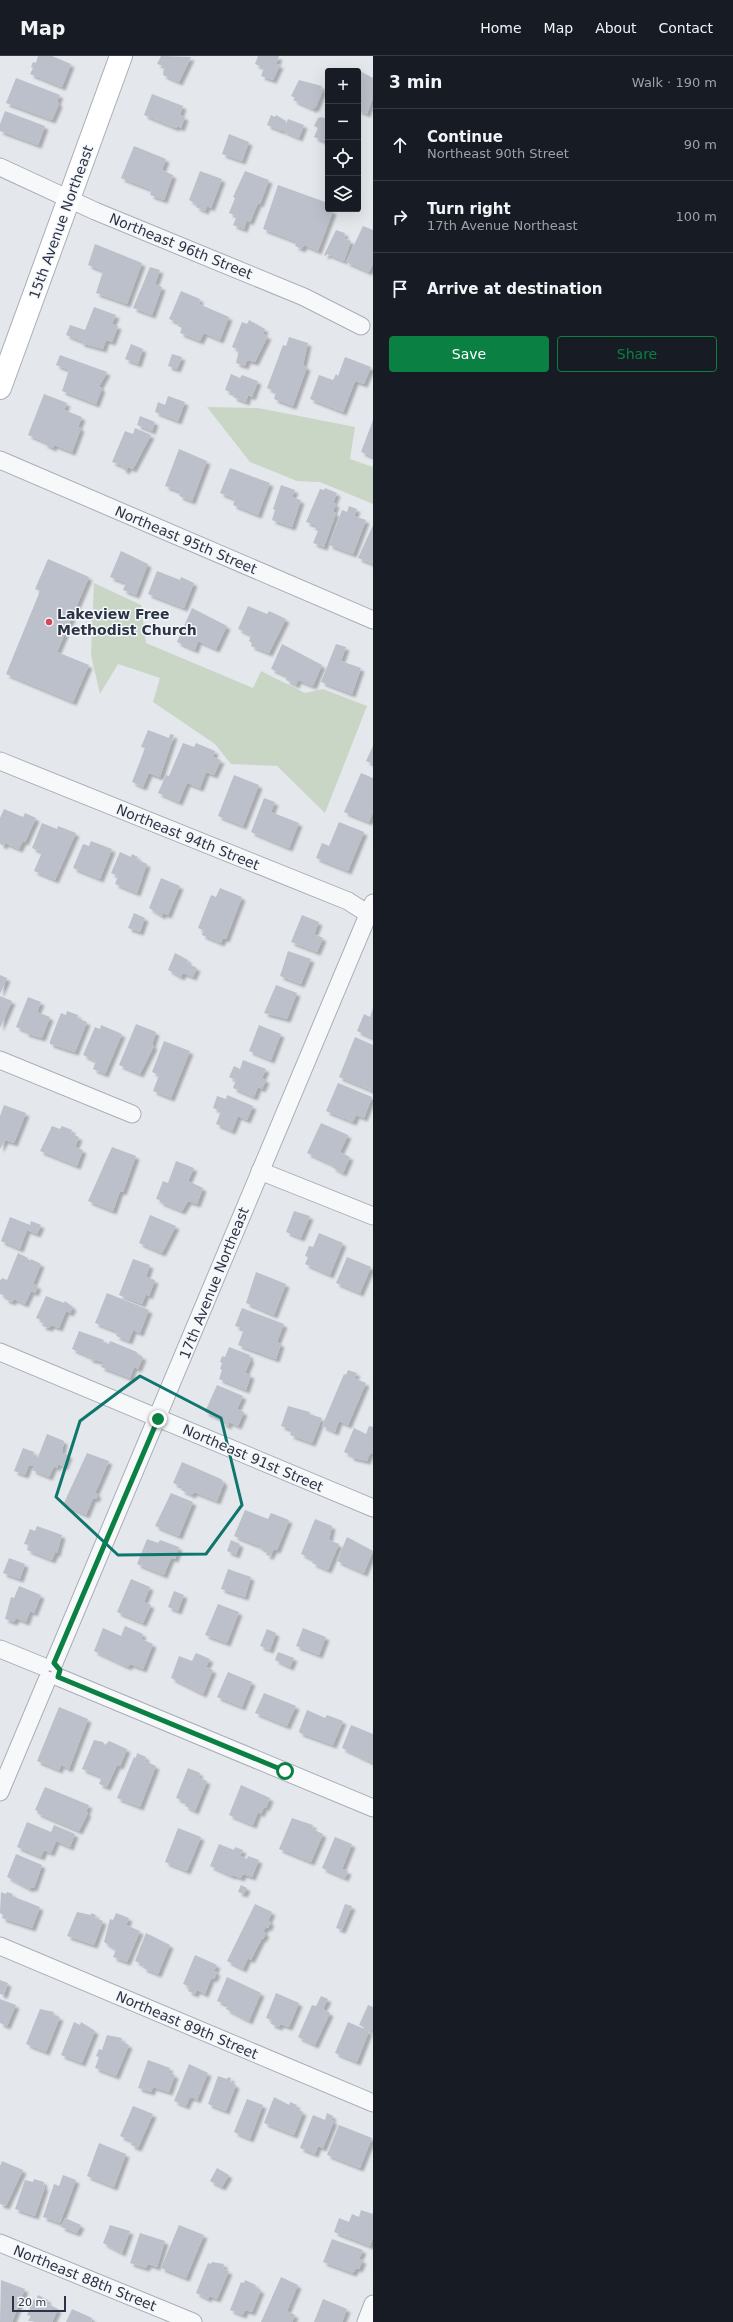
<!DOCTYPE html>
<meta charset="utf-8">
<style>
:root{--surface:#171b24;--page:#20242c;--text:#f1f3f6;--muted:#9ea1a6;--line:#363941;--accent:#0b8043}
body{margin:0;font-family:"DejaVu Sans",sans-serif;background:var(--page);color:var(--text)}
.controls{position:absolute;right:12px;top:12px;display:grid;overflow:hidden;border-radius:4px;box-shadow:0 4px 16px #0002}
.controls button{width:36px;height:36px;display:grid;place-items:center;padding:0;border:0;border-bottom:1px solid var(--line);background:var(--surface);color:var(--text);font:20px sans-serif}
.scale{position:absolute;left:12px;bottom:10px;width:54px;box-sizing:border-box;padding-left:4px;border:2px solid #2b3445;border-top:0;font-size:11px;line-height:14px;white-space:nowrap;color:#2b3445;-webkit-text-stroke:3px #f4f6f9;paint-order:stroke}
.stop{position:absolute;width:12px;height:12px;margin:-9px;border:3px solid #0b8043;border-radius:50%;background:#fff}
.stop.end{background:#0b8043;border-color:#fff;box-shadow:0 1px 4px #0008}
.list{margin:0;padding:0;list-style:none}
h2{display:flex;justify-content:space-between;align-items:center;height:52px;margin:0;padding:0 16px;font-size:17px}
h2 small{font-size:13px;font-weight:400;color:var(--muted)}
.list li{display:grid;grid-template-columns:26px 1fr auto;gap:12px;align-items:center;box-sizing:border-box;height:72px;padding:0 16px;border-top:1px solid var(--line)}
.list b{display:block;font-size:15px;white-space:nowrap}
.list p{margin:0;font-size:13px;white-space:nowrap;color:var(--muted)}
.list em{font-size:13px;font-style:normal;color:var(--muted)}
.actions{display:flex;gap:8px;padding:12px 16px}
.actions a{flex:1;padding:9px 0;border:1px solid var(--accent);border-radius:4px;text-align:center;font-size:14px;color:var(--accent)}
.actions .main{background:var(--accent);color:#fff}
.icon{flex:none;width:22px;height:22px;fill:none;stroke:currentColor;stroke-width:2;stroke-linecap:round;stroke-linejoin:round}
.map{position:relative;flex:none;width:373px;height:2266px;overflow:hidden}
header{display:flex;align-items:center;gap:24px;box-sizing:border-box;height:56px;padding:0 20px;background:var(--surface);border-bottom:1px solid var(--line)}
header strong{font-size:19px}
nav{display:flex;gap:22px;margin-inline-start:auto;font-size:14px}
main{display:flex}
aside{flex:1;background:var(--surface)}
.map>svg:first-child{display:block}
</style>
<header>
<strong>Map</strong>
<nav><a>Home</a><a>Map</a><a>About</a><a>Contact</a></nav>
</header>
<main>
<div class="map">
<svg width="373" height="2266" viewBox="0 0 373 2266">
<defs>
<filter id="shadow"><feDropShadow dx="3.5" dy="3.5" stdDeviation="1" flood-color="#0004"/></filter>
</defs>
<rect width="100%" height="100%" fill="#e4e7ec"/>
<path fill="#c9d6c5" d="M207 351 258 352 355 371 350 403 373 411V448L320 426 297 425 250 406Z
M94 527 141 549 146 587 253 632 261 615 305 637 323 633 367 650 325 757 277 710 231 708 215 688 153 646 160 622 118 608 100 638 91 599Z"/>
<path fill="#bbc0ca" filter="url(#shadow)" d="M38 0H52L71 8 62 31 30 18 33 12 31 11 33 6 36 7Z
M161 0 191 1 179 26 163 19 164 10 157 8Z
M258 0H279L276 8 280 9 273 24 261 20 264 12 255 8Z
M358 14 373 22V41L367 58 358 54Z
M16 22 60 39 57 45 59 48 52 64 6 47Z
M299 24 322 30 321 33 323 34 316 51 313 53 293 44 295 42 291 40Z
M152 38 183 50 180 59 185 61 181 72 177 70 176 72 144 59Z
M5 55 45 70 38 89 0 75V68Z
M271 59 275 61 276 59 286 65 282 75 267 69Z
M322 61 328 64V75L324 85 314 81 318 72 314 70 318 62Z
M288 63 304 69 299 82 283 75Z
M229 78 249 86 242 105 222 98Z
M134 90 166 103 162 114 173 119 164 144 150 139 152 134 121 122Z
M200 115 222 123 211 152 207 150 205 155 196 151 197 148 189 144Z
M245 115 269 124 260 148 258 147 250 166 247 164 244 173 233 169 237 160 229 157 235 142 233 141Z
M278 129 328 147 327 152 333 155 318 195 304 189 302 193 295 190 297 186 263 173Z
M363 170 373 174V207L369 216 346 206Z
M336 174 345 177 344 182 351 185 344 205 327 198 326 200 324 199Z
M95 188 142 207 127 248 96 237 103 215 88 209Z
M150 211 160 214 155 228 162 231 152 259 133 252Z
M181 235 200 243 199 248 229 261 220 284 204 277 200 285 180 277 182 272 178 270 179 267 169 263Z
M94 251 116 259 112 268 118 270 112 286 106 284 103 293 81 287V285L66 279 70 269 85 274Z
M249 264 265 273 263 278 268 280 255 306 247 304 245 310 236 307 239 294 232 291 242 266 247 268Z
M289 281 308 287 303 309 307 311 293 350 274 343 276 336 267 332 283 289 286 290Z
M131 288 143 293 138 308 125 303Z
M172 298 182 301 177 313 168 310Z
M60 299 107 316 99 331 102 332 96 348 62 335 69 314 56 309Z
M345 301 371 311 364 328 355 325 343 356 310 343 319 319 333 324 336 318 338 320Z
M231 318 240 322 242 319 258 325 252 341 248 339 246 346 233 341 235 338 225 334Z
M44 338 67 347 64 354 82 361 78 371 81 372 72 396 54 389 53 392 44 388 45 386 28 379Z
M168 340 185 346 178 365 155 356 158 346 165 349Z
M140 360 155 366 152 375 137 369Z
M373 364V401L361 396Z
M135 372 151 379 133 413 128 411 126 415 122 412 123 410 112 406 125 375 133 378Z
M179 393 207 405 192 445 179 440 181 436 165 430Z
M230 412 270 427 258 459 233 449 235 443 220 437Z
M281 429 295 434 292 441 301 444 292 471 272 464 275 454 273 453Z
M325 432 337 437 333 447 336 448 333 456 336 457 324 491 313 487 318 475 315 474 317 470 306 466 320 433 324 434Z
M349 450 357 453 354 460 366 464 353 498 329 489 342 454 347 456Z
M373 469V508L358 502Z
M121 495 148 508 136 539 123 534 126 527 110 521Z
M48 503 89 521 57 596 89 609 73 646 6 618 40 535 35 533Z
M157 515 180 524 181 521 194 527 184 552 148 538Z
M248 550 267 558 269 555 286 563 269 597 251 590 252 587 249 585 251 579 238 573Z
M192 552 227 570 216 593 198 585 195 594 177 586Z
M282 588 322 609 313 630 298 624 296 629 286 624 287 620 271 613Z
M336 588 346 591 341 605 361 612 352 638 321 626Z
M148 674 169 682 170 678 174 679 160 721 149 717 143 731 132 726 145 692 141 691Z
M183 687 194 691 196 687 215 695 213 701 221 704 214 719 206 716 200 732 187 727 179 746 158 737 166 719 169 720Z
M373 690V708L366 705Z
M361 717 373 722V756L369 766 344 756Z
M234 719 259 729 243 770 218 760Z
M264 742 275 746 271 756 299 767 289 792 251 776Z
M4 753 23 761 25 757 36 762 25 786 23 785 19 793 5 787 4 790 0 788V762Z
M339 766 364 776 348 815 316 802 322 787 329 790Z
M42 767 57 773 58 770 76 777 55 824 34 815 42 796 32 792Z
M91 785 112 793 100 823 73 812 83 788 89 790Z
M120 796 131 801 132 798 138 801 136 803 147 808 137 837 115 828 118 820 111 817Z
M161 822 180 830 168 859 163 857 162 860 149 852Z
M220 832 242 841 226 883 223 882 221 887 202 879 203 874 198 872 211 839 216 841Z
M134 857 145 862 140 876 128 872Z
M302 859 319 866 314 878 323 882 317 896 291 886Z
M288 895 311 903 301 928 280 920Z
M175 897 188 904 187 907 197 912 193 921 183 917 181 921 168 914Z
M0 919 7 922 0 938Z
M276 929 297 937 287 963 264 957Z
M0 940 12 945 0 972Z
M28 941 41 946 37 956 50 961 42 982 25 977 26 975 16 971Z
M373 952V982L357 975 364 958 370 961Z
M67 955 78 959 77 962 87 966 75 996 50 988V985L61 957 66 959Z
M136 968 156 976 152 989 154 990 140 1018 119 1009Z
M101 969 122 978 105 1018 93 1013 96 1005 83 999 95 971 100 973Z
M259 969 281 978 271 1004 249 995Z
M355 981 373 989V1035L339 1021Z
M164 985 190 995 171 1042 153 1035 159 1019 152 1016Z
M243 1004 266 1013 262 1022 266 1024 262 1033 258 1031 254 1041 233 1032 236 1024 229 1021 234 1010 240 1013Z
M338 1027 372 1041 364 1062 356 1059 353 1066 326 1055Z
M227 1039 253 1050 247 1064 238 1060 232 1075 216 1068 221 1055 213 1052 217 1040 226 1043Z
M4 1049 26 1057 14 1087 5 1084 0 1093V1060Z
M321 1067 348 1079 340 1096 350 1101 343 1117 332 1111 333 1109 307 1097Z
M52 1070 60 1073 62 1070 72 1074 71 1078 79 1081 75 1091 83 1094 77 1110 40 1095Z
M112 1091 136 1100 123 1136 120 1135 113 1155 88 1145Z
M176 1105 194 1112 188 1125 203 1132 197 1148 188 1145 182 1155 160 1146V1144L156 1143 163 1125 168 1127Z
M294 1155 310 1160 301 1182 286 1176Z
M150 1159 176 1170 162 1197 139 1187Z
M10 1161 30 1169 31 1165 41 1169 37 1178 27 1174 20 1193 1 1185Z
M319 1177 343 1187 330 1219 305 1208 308 1201 305 1200 309 1190 313 1191Z
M18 1197 28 1202 26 1206 29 1207 31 1203 41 1208 33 1228 38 1230 35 1237 31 1235 25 1248 14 1243 12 1246 5 1243 6 1240 0 1238V1225L2 1222 7 1224Z
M347 1201 371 1211 360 1237 336 1227Z
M133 1203 150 1209 146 1221 155 1224 149 1240 146 1238 142 1248 119 1239Z
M256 1216 286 1228 274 1259 246 1247Z
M107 1237 149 1254 140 1277 133 1274 129 1285 116 1280 118 1276 95 1267Z
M46 1240 64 1247 65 1245 73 1251 70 1257 66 1255 59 1272 51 1269 49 1272 42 1270 44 1265 36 1262Z
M242 1252 284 1268 277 1286 281 1288 276 1303 238 1289 244 1273 235 1270Z
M79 1275 104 1284 103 1286 109 1288 110 1285 137 1296V1298L143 1301 138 1313 134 1311 130 1322 101 1311 103 1306 89 1303 90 1301 72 1293Z
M229 1291 250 1299 249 1303H251L245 1317 251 1319 246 1334 219 1323 222 1314 220 1313 222 1307 220 1306 222 1300 225 1301Z
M348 1314 357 1317 354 1322 366 1327 348 1369 339 1365 335 1376 322 1370 344 1318 346 1319Z
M217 1329 243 1340 237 1353 244 1356 238 1370 229 1366 228 1370 222 1367 223 1364 205 1356Z
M288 1350 310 1356 309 1358 322 1362 312 1387 290 1379 292 1374 281 1370Z
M369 1370 373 1371V1398L370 1397 367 1405 350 1401 351 1399 344 1396 354 1372 366 1378Z
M47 1378 64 1385 62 1397 69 1399 64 1411 58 1408 57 1412 54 1410 49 1421 32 1414 34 1410 29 1409 25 1419 14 1415 23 1392 34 1396 33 1399 38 1401Z
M87 1397 109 1405 95 1437 98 1438 96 1443 93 1442 86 1459 63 1449Z
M182 1406 221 1423 224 1427 217 1445 194 1436 192 1439 181 1434 183 1431 173 1427Z
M171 1437 193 1446 179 1480 155 1470Z
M245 1454 268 1463 271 1457 289 1464 277 1494 274 1493 270 1500 266 1499 268 1495 259 1491V1490L234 1480Z
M315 1463 332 1470 329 1484 339 1488 328 1514 312 1507 314 1504 301 1498Z
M37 1470 62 1479 57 1497H55L52 1504 27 1494 29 1489 24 1488 30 1473 35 1475Z
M347 1481 373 1495 364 1517 337 1505Z
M147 1483 158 1487 160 1484 179 1491 175 1503 171 1502 164 1519 137 1508Z
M231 1484 240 1488 236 1499 227 1495Z
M9 1502 25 1508 20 1523 3 1517Z
M228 1513 251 1521 245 1541 221 1533Z
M131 1523 150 1531 144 1546 151 1549 143 1567 117 1556Z
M19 1530 41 1539 34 1557 30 1555 26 1566 16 1562 14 1566 5 1563 11 1541 14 1542Z
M174 1535 184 1539 178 1555 168 1551Z
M218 1548 239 1556 227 1587 205 1579Z
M125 1570 143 1578 141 1583 153 1588 143 1613 130 1608 128 1611 94 1595 103 1572 121 1580Z
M303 1572 326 1581 319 1599 296 1590Z
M267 1573 276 1577 270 1594 260 1590Z
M278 1596 294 1602 290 1611 275 1604Z
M196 1597 210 1603 206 1611 213 1614 203 1638 171 1622 179 1600 192 1605Z
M228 1616 252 1626 242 1651 217 1641Z
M264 1637 296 1650 287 1670 255 1657Z
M59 1651 88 1663 69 1713 61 1709 59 1714 37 1705Z
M307 1654 325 1662 327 1659 343 1665 333 1689 300 1677 299 1675Z
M351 1669 373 1678V1707L342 1692Z
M94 1684 103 1686 105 1689 109 1685 127 1693 120 1710 117 1709 107 1731 99 1728 102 1721 82 1713Z
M137 1697 146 1701 145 1705 156 1710 140 1751 117 1742 134 1701 136 1702Z
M188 1712 200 1717 198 1721 207 1725 195 1755 185 1750 186 1746 176 1742Z
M241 1729 270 1742 266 1752 261 1749 264 1751 261 1758 258 1756 253 1769 229 1759Z
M45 1731 89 1749 86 1756 88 1757 79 1775 37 1757 38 1755 35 1754Z
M292 1762 313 1769 312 1773 323 1778 311 1806 279 1793Z
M27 1766 51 1776 54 1769 75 1778 70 1791 56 1785 51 1797 44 1794 41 1801 17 1791Z
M178 1772 201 1781 187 1815 165 1806Z
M335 1781 352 1788 342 1813 348 1815 345 1822 322 1812Z
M219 1788 234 1794 235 1791 243 1794 240 1800 247 1803 248 1800 259 1804 252 1821 243 1818 241 1822 232 1819V1820L210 1810Z
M16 1798 42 1809 34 1832 31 1831 30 1833 7 1821Z
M241 1829 247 1832 244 1838 238 1836Z
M1 1836 6 1838 7 1836 13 1838 12 1840 40 1851 32 1872 2 1862 3 1859 0 1857Z
M255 1848 272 1856 268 1865 271 1866 268 1872 266 1871 263 1876 266 1877 263 1883 262 1882 251 1904 248 1902 243 1913 227 1905Z
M345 1848 352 1850 342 1874 336 1872Z
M77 1856 91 1859V1857L96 1859 95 1862 103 1865 94 1889 67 1880Z
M116 1857 129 1862 126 1869 140 1875 127 1906 113 1901 116 1894 104 1886 110 1863 113 1864Z
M146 1877 170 1889 158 1918 143 1912 144 1909 135 1905Z
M195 1899 217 1909 214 1915 217 1916 214 1923 211 1922 205 1938 197 1934 195 1938 188 1935 190 1931 183 1928Z
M227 1921 261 1937 249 1965 226 1953 228 1949 217 1945Z
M0 1924 8 1927 4 1939 0 1938Z
M276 1937 299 1947 289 1971 280 1968 279 1971 271 1968 272 1964 266 1962Z
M321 1940 328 1943 323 1953 330 1957 315 1989 298 1981 312 1949 316 1950Z
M0 1943 16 1949 7 1970 0 1967Z
M368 1949 373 1951V1975L359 1969Z
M40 1953 54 1956 53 1959 60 1961 46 1996 26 1988Z
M74 1966 80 1969 81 1966 95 1975 82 2007 61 1999Z
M348 1966 369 1975 357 2006 335 1997Z
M107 1979 122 1982 121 1985 129 1989 116 2020 95 2012 99 2001 96 2000 99 1993 102 1994Z
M148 2004 170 2012 168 2016 175 2019 169 2036 153 2031 151 2036 138 2032Z
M189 2008 208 2017 197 2044 192 2041 189 2043 186 2050 174 2045Z
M218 2020 227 2023 228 2021 231 2022 230 2026 236 2029 226 2055 208 2048Z
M274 2041 289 2049 290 2046 297 2049 295 2052 303 2056 294 2079 264 2067Z
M247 2043 263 2049 250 2083 234 2076Z
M133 2050 153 2058 138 2092 131 2089 132 2085 120 2080Z
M327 2057 333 2060 331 2064 334 2065 323 2092 318 2090 315 2098 300 2092 313 2059 325 2064Z
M339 2069 372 2082 360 2112 327 2099Z
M99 2087 126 2098 114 2131 87 2120Z
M2 2105 23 2114 6 2150 0 2148V2110Z
M217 2112 229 2119 222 2131 210 2125Z
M63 2119 76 2124 60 2167 43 2161 54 2128 59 2130Z
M34 2123 44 2126 43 2130 45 2131 35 2160 15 2153 25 2124 33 2126Z
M361 2154 373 2158V2181L370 2190 334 2176 339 2162 349 2166 352 2158 359 2161Z
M65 2162 81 2169 77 2177 61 2171Z
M110 2169 130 2175 122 2197 103 2187Z
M179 2169 204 2179 186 2222 161 2212Z
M140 2177 165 2185 157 2211 148 2208 146 2212 130 2207Z
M332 2183 363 2194 359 2203 363 2204 359 2213 356 2212 353 2217 323 2206Z
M212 2206 224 2208 223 2213 229 2215 217 2243 209 2240 208 2243 196 2237 208 2207 211 2208Z
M281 2221 298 2229 287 2255 295 2259 292 2266H261Z
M1 2224 25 2233 12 2266H0Z
M245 2224 256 2229 255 2231 261 2234 252 2256 245 2254 243 2259 230 2254 241 2226 244 2227Z
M38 2239 48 2244 46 2247 58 2253 52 2266 28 2265 31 2260 27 2259 34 2243 36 2244Z
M323 2243 347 2253 342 2266H314Z
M72 2253 92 2262 91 2266H66Z"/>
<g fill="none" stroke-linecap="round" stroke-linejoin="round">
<defs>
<path id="street" d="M0 111 95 155 304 241 361 270
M0 404 373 564
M0 705 348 845 373 861
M0 1004 132 1058
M260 1115 373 1160
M0 1296 373 1452
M0 1593 42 1610
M54 1607 373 847
M58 1621 373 1752
M0 1736 47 1624
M0 1890 373 2047
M0 2187 193 2266
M366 2266 373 2248"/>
<path id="secondary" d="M0 332 121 0"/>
</defs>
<use href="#street" stroke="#a9aeb7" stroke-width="19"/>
<use href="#secondary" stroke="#a9aeb7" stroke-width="24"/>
<use href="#street" stroke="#f7f8fa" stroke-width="17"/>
<use href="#secondary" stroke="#fff" stroke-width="22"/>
</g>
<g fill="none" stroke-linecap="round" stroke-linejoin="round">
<path stroke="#0b8043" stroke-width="5" d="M158 1363 54 1607 60 1614 58 1621 285 1715"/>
</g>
<path fill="none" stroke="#0f766e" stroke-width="3" stroke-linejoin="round" d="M140 1320 221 1362 242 1449 206 1498 118 1499 56 1441 80 1365Z"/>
<circle fill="#d1495b" stroke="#f4f6f9" stroke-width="1.5" cx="49" cy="566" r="4"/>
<g text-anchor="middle" stroke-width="3" stroke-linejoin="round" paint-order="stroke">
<g font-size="14" fill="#2b3445" stroke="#f4f6f9">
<text transform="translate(61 166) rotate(-70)" y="5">15th Avenue Northeast</text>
<text transform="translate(181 190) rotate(22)" y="5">Northeast 96th Street</text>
<text transform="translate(186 484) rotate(23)" y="5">Northeast 95th Street</text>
<text transform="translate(188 781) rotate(22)" y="5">Northeast 94th Street</text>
<text transform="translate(214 1227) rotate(-68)" y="5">17th Avenue Northeast</text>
<text transform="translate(253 1402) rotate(23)" y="5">Northeast 91st Street</text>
<text transform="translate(187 1969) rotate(23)" y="5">Northeast 89th Street</text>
<text transform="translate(85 2222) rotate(22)" y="5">Northeast 88th Street</text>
</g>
<g font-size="14" font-weight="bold" fill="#2b3445" stroke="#f4f6f9" text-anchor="start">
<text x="57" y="563">Lakeview Free<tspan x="57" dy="16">Methodist Church</tspan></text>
</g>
</g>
</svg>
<div class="controls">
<button>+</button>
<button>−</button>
<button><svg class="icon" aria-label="locate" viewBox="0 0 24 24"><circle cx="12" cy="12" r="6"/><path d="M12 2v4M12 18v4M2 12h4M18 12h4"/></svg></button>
<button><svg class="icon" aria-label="layers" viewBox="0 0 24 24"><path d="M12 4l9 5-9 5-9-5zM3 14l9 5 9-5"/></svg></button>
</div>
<div class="scale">20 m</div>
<div class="stop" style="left:285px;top:1715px"></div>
<div class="stop end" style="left:158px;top:1363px"></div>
</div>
<aside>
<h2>3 min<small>Walk · 190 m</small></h2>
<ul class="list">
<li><svg class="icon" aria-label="ahead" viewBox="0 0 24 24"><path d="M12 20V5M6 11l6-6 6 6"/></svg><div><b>Continue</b><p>Northeast 90th Street</p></div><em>90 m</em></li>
<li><svg class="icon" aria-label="right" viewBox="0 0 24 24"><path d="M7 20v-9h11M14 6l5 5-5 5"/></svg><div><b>Turn right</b><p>17th Avenue Northeast</p></div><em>100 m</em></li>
<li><svg class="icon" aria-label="arrive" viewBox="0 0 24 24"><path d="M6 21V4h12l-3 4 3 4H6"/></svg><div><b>Arrive at destination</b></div></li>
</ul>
<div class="actions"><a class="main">Save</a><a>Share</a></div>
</aside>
</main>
